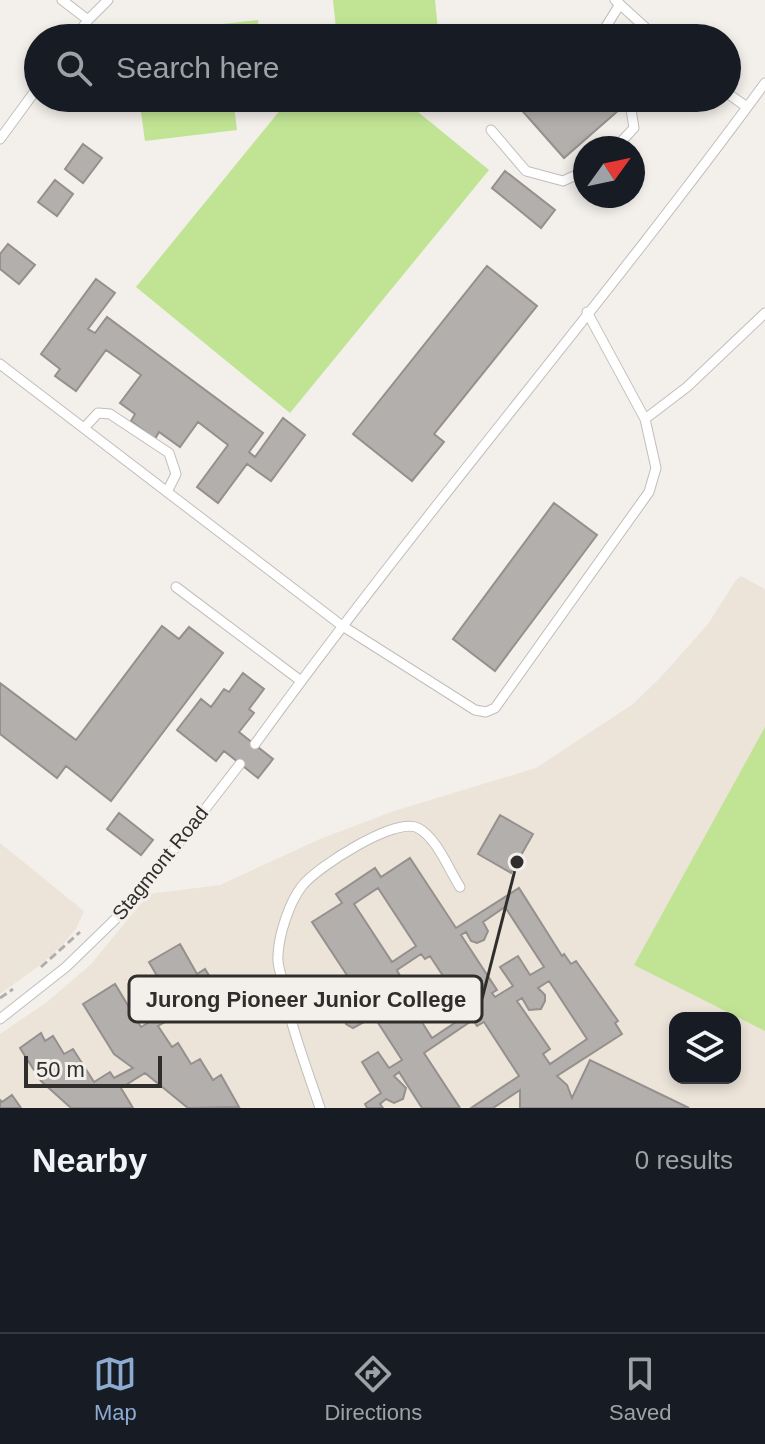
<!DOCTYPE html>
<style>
:root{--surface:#171b24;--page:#20242c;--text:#f1f3f6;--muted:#9ea1a6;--line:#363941;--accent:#8dabd1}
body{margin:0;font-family:Arial,sans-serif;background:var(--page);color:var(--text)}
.controls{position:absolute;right:24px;bottom:24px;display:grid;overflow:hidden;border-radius:16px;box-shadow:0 4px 12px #0003}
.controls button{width:72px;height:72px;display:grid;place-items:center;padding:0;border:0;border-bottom:2px solid var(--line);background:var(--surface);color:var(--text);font:40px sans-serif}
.compass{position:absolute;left:573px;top:136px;width:72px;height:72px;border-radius:50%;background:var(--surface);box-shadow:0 4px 12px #0003;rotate:57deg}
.scale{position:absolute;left:24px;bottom:20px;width:138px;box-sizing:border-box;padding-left:8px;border:4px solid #302e2d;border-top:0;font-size:22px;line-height:28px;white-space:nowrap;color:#302e2d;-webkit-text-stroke:6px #f3efeb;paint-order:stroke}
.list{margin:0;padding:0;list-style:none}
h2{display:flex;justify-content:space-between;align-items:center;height:104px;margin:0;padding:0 32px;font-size:34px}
h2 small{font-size:26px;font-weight:400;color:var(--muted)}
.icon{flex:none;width:44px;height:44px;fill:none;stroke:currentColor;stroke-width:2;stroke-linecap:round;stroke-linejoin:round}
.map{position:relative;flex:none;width:765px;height:1108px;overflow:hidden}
.search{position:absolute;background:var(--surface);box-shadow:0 4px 12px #0003;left:24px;right:24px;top:24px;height:88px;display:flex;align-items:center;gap:20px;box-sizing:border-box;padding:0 28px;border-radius:44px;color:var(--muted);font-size:30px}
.sheet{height:224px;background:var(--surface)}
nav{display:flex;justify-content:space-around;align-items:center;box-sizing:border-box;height:112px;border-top:2px solid var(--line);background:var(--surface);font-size:22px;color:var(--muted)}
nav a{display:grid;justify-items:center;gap:4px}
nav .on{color:var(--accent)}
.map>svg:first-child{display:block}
</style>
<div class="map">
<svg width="765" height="1108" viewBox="0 0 765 1108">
<rect width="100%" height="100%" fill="#f3efeb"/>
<path fill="#ece4d9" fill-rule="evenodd" d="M741 576 765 589V1108H0V1034L47 1002 91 964 149 894 220 885 320 839 394 811 536 768 633 704 660 678 708 624 736 580ZM675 1018H735V1078H675Z
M0 843 84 911 76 929 62 945 39 966 0 994Z"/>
<path fill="#c0e494" d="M333 0H435L438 30 337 38Z
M258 20 260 38H171L170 30Z
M139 98H233L237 130 145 141Z
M290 98H401L489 170 290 413 136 287Z
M765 727V1031L634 965Z"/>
<path fill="#b3afac" stroke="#95908e" stroke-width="2" fill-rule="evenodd" d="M511 98H609L619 110 564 158Z
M83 144 102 158 83 183 65 169Z
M505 171 555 210 541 228 492 188Z
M55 180 73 194 57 216 38 202Z
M8 244 35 265 19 284 0 269V254Z
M487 266 537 306 434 434 444 442 412 481 353 434Z
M96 279 115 293 88 329 95 333 107 317 263 433 249 452 255 457 283 418 305 435 271 481 247 464 218 503 197 487 228 445 198 422 180 447 159 432 155 439 131 421 135 414 120 403 141 375 106 350 76 391 55 376 60 369 41 354Z
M554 503 597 535 495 671 453 639Z
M162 626 179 639 189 627 223 653 111 801 66 766 57 778 0 734V683L76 740Z
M243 673 264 689 249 709 254 713 239 732 273 759 258 778 224 751 216 761 177 730 201 699 211 707 224 689 229 692Z
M119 813 153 840 141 855 107 829Z
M500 815 533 834 511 873 478 854Z
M410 858 456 928 519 888 562 956 564 954 571 964 576 961 618 1021 615 1023 622 1034 557 1076 567 1085 572 1098 590 1060 689 1108H520V1090L493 1108H471L519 1076 484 1022 477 1026 473 1020 424 1053 460 1108H422L399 1072 394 1076 406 1088 403 1099 394 1103 386 1099 380 1104 383 1108H367L365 1104 381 1093 362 1062 378 1052 389 1068 402 1060 364 1001 357 1006 365 1015 364 1022 353 1028 346 1024 342 1007 360 995 312 922 342 903 336 894 375 868 381 877ZM378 888 416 946 392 962 354 904ZM505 907 544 967 530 975 518 956 500 967 513 986 495 997 492 993 497 990 461 935 466 932 471 941 477 943 484 940 488 931 483 922ZM421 954 425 959 430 956 468 1014 432 1038 395 980 400 976 397 970ZM549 981 587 1039 550 1064 543 1054 550 1049 517 1001 522 998 529 1010 541 1009 545 1001V995L538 988Z
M180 944 197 974 205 969 225 1002 195 1020 188 1009 158 1026 172 1047 178 1043 191 1064 200 1059 213 1080 221 1075 239 1107 188 1108 145 1073 121 1088 133 1108H71L41 1081 20 1048 41 1033 45 1041 53 1036 64 1054 73 1049 94 1082 110 1072 114 1078 133 1068 114 1054 83 1004 115 984 141 1027 175 1007 149 962Z
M12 1095 21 1108H0V1100L2 1102Z"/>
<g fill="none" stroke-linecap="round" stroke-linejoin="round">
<defs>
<path id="lane" d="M62 0 88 20
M615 0 657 38
M75 38 88 20 108 0
M599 38 620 4
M727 93 747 107
M491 130 526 171 563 181 585 171
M0 139 38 87
M615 148 634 128 630 103 626 98
M0 364 341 625 475 710 486 712 495 708 649 492 656 468 645 419 587 312
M645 419 687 387 765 313
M84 428 98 413 110 414 169 453 176 474 167 492
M176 587 301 681
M255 744C418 519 600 308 765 83
M0 1019 66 967 134 901 240 764
M320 1108C306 1066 289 1023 282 979 280 972 277 963 278 955 279 934 289 903 302 886 317 867 396 816 418 828 437 838 449 870 460 887"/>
</defs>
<use href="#lane" stroke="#c1beba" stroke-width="11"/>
<path stroke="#b1aeab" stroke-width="3" stroke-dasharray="8 4" stroke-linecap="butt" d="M41 967 80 932
M0 998 13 989"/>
<use href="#lane" stroke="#fff" stroke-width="9"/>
</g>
<g text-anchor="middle" stroke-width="6" stroke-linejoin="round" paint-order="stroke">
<g font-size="20" fill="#302e2d" stroke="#f3efeb">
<text transform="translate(160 863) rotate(-51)" y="7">Stagmont Road</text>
</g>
</g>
<path fill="none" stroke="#302e2d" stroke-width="3" d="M517 862L482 999"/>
<circle fill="#302e2d" stroke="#f3efeb" stroke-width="3" cx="517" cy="862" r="8"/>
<rect fill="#f3efeb" stroke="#302e2d" stroke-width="3" x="129" y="976" width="353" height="46" rx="8"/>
<g font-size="22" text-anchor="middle" font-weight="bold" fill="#302e2d">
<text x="306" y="1007">Jurong Pioneer Junior College</text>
</g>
</svg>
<div class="controls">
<button><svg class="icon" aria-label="layers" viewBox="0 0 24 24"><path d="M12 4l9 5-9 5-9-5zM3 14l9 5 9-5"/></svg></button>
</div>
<svg class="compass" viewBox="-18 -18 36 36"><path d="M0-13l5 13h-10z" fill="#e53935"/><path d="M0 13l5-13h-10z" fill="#9ea1a6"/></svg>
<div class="scale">50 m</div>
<div class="search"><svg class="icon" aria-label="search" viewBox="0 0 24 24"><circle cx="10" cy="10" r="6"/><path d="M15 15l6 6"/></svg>Search here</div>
</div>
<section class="sheet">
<h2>Nearby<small>0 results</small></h2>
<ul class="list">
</ul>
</section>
<nav>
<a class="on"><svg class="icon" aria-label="map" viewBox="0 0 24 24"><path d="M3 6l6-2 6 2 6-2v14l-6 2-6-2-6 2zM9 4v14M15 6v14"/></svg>Map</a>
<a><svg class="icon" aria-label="directions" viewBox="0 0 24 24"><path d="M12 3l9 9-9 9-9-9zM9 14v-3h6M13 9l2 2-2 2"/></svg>Directions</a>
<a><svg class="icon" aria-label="saved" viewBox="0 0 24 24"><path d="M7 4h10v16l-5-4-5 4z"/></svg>Saved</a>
</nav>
